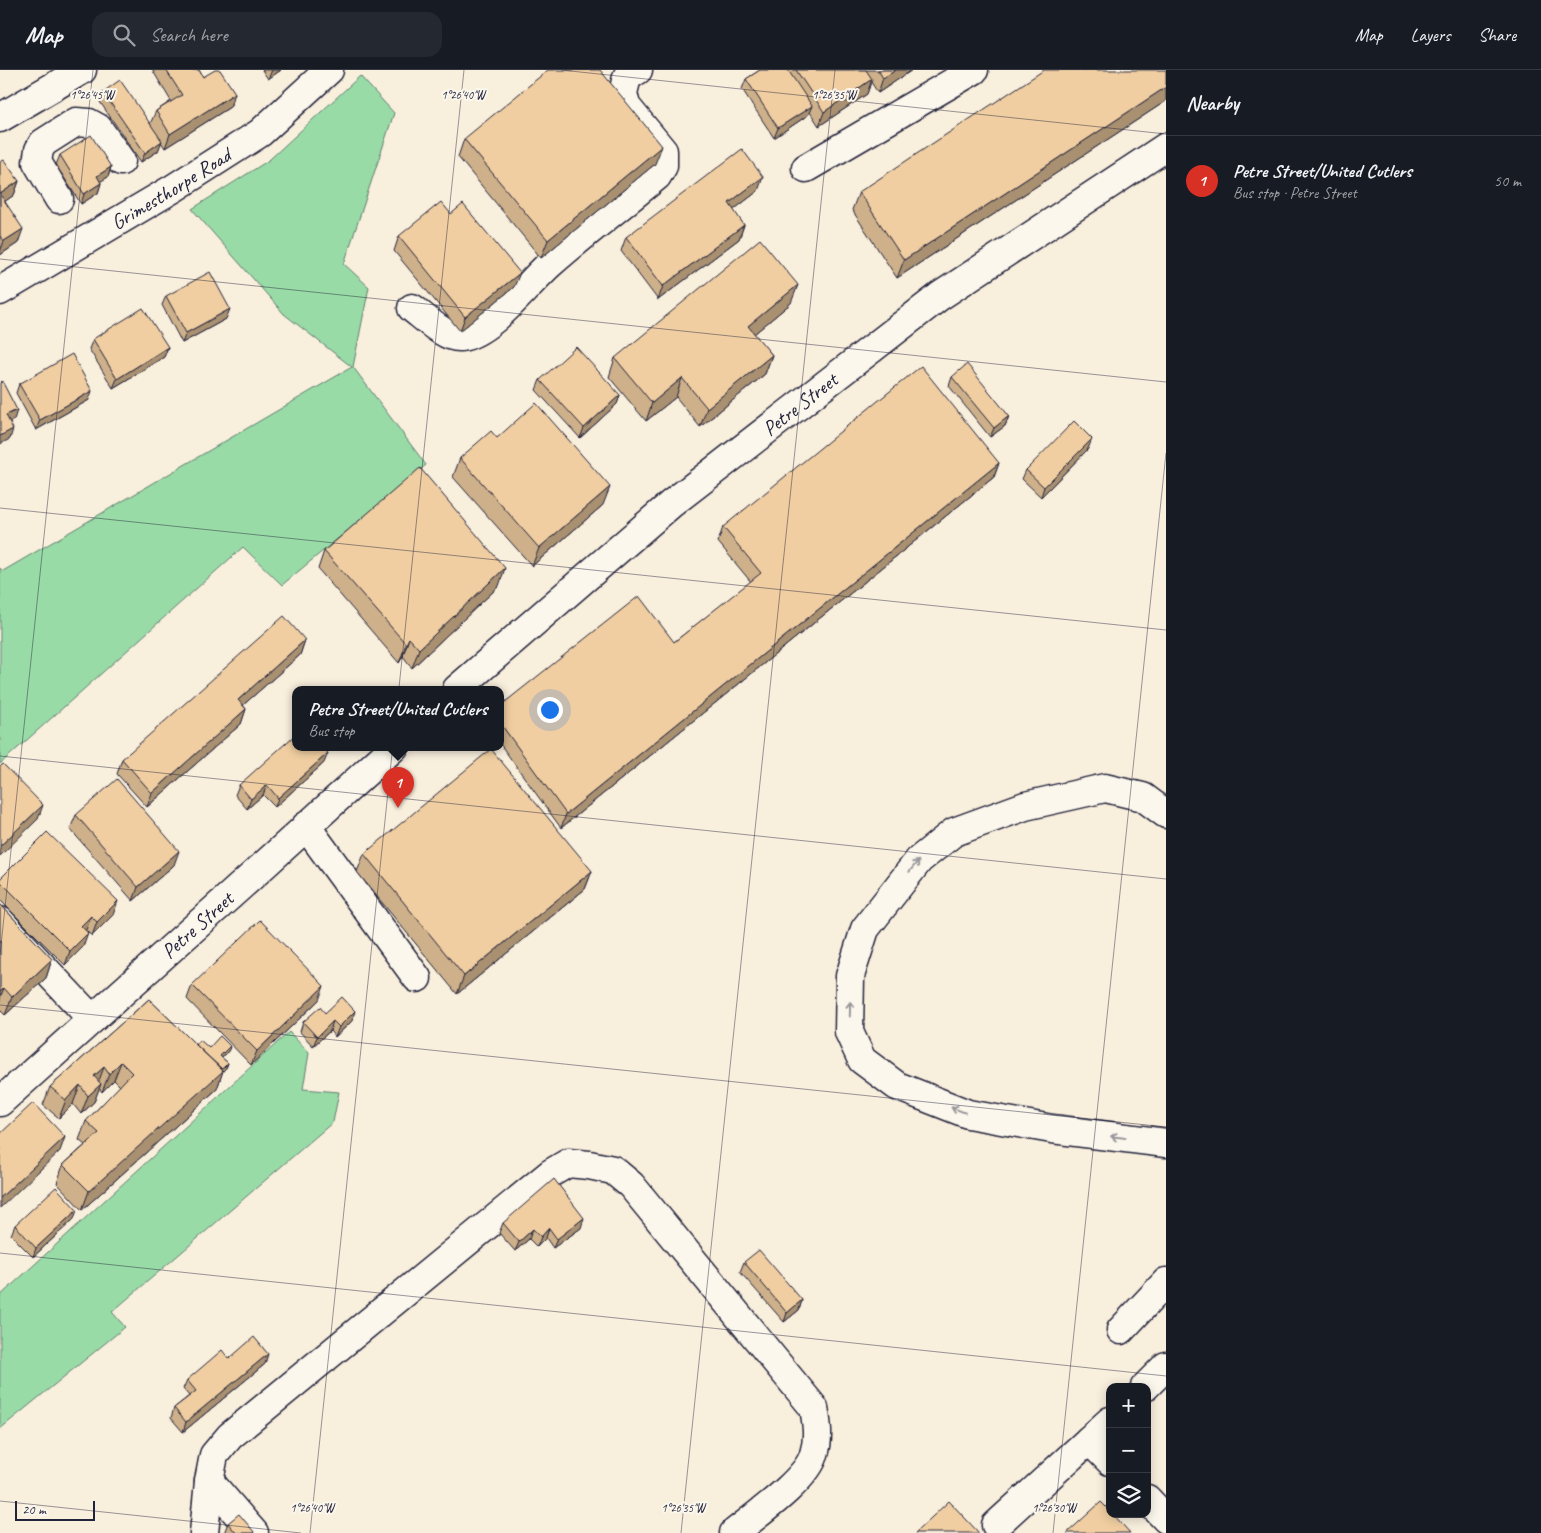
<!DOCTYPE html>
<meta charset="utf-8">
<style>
:root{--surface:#171b24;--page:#242831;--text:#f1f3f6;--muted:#9ea1a6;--line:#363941;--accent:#d93025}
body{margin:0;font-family:Caveat,sans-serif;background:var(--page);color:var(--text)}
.controls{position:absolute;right:15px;bottom:15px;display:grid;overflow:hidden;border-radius:10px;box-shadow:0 2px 12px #0003}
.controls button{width:45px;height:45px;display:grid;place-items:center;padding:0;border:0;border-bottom:1px solid var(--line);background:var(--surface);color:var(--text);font:25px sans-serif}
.scale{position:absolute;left:15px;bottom:12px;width:80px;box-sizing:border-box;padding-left:5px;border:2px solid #22223b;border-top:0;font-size:14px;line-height:18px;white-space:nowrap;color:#22223b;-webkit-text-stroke:4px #fbf7ec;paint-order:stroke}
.you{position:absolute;left:549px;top:639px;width:18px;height:18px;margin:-12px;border:4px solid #fff;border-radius:50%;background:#1a73e8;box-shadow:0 0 0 8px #1a73e833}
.badge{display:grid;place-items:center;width:32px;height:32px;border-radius:50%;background:var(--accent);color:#fff;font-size:16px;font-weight:700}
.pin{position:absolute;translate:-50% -41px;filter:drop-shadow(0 1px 2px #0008)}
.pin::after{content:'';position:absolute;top:26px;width:18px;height:15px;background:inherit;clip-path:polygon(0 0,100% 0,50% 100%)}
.popup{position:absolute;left:292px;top:616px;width:212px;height:65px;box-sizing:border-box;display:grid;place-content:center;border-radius:10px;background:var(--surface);filter:drop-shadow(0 1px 4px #0005);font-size:16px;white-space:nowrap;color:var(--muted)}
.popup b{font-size:19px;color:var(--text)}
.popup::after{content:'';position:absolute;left:50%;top:100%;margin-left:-10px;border:10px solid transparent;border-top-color:var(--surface)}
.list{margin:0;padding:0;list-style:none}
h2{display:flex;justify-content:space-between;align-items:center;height:65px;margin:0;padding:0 20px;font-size:21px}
h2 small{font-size:16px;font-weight:400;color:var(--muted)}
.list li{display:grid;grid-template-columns:32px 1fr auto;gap:15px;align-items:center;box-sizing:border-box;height:90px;padding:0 20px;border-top:1px solid var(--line)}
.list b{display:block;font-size:19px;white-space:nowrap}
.list p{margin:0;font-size:16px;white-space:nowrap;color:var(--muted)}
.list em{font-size:16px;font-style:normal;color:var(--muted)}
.icon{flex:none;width:28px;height:28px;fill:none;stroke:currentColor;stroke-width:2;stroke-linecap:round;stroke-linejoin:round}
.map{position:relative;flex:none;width:1166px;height:1463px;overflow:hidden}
header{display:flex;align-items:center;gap:30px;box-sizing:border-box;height:70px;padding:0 25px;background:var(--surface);border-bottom:1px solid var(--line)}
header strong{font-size:24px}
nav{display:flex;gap:28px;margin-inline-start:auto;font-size:18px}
.search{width:350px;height:45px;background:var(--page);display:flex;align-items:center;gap:12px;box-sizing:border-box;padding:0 18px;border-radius:15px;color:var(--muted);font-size:19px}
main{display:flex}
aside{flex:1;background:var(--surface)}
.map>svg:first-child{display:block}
</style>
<header>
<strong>Map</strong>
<div class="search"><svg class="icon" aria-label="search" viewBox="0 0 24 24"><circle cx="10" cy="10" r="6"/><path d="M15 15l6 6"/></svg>Search here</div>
<nav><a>Map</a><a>Layers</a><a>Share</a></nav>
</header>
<main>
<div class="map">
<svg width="1166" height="1463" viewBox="0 0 1166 1463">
<rect width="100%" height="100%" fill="#f9efdd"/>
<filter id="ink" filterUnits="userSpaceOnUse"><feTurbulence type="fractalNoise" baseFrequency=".02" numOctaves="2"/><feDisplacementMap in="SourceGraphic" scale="10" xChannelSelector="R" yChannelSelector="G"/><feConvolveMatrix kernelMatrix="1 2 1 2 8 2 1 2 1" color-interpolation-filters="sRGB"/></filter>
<g filter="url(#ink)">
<path fill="#99dba6" stroke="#5e7e70" d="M360 6 394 43 344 194 369 217 353 297 426 395 282 515 243 477 0 694V498L3 501 352 297 284 244 192 139 269 90Z
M289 962 309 983 303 1019 339 1022 333 1052 112 1242 125 1257 0 1359V1226Z"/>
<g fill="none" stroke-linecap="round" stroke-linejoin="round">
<defs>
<g id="minor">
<path d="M0 48 82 0"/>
<path d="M806 98 974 0"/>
<path d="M59 129 37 92 39 80 43 73 76 52 89 53 98 58 121 91"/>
<path id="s1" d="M0 221 174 118 260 63 329 0"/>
<path d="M412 238C424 247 446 269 461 267 491 263 528 213 551 193 585 163 622 135 657 106L663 96V81L626 36 623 23 627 7 638 0"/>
<path id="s2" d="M457 619 671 434 940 226 1166 77"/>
<path d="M1166 744 1143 727 1105 718 1025 736 954 762 919 790 865 859 850 906 849 962 862 990 897 1016 968 1044 1052 1059 1166 1073"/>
<path d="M306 756 417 908"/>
<path d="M0 851 92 949"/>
<path id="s3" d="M0 1032 252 806 394 677"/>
<path d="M1121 1260 1166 1212"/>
<path d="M1145 1317 1166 1296"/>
<path d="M1110 1351 1089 1370 1110 1391"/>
<path d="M209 1411 254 1463"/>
<path d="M1147 1429 1166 1449"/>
<path d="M996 1455 1089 1370"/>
<path d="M204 1463 209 1411 214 1385 230 1366 551 1103 568 1093 589 1095 613 1100 631 1115 814 1338C817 1354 819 1369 814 1384 808 1409 755 1446 734 1463"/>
</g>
</defs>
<use href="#minor" stroke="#22223b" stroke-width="31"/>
<use href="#minor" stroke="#fbf7ec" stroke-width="28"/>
</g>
<path fill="#ceb18a" stroke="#22223b" d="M153 0H199L203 7 235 23 230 37 165 78 161 72 158 81 141 92 100 32 103 22 150 54 156 41 171 31 153 1Z
M262 0H281L268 9Z
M760 0H912L878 23 871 12 867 24 819 56 810 42 808 45 774 68 742 19 746 9Z
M1166 0V31L897 208 852 140 859 122Z
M464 69 655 94 541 188 458 87Z
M60 85 111 97 108 107 100 111 101 113 98 123 81 134 56 95Z
M0 92 19 111 14 125 5 131 18 173 0 185Z
M758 121 733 140 744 155 739 169 658 230 621 181 626 167Z
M399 166 514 217 460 261 394 181Z
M166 226 226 249 182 273 162 235Z
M791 233 754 264 772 285 765 304 700 357 676 327 646 351 609 307 615 288Z
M93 269 168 277 164 287 113 318 89 279Z
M952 307 1009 346 1005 356 990 367 949 316Z
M540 310 620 325 617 334 580 368 536 320Z
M19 314 89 330 36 360 16 323Z
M497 368 603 435 532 496 453 407 460 388Z
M1088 379 1041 427 1022 409 1026 400Z
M999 393 994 407 561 758 500 674V636L674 572 751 512 718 472 723 457Z
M324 481 499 516 412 598 403 586 399 593 318 499Z
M305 570 300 585 243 635 246 639 241 654 147 737 117 704 122 689Z
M324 693 275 737 263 725 247 739 235 725 239 715Z
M76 745 174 795 133 831 70 759Z
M364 784 592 801 585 819 457 924 357 802Z
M0 809 113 845 92 866 86 861 88 863 83 877 65 895 0 830Z
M0 834 52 889 46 908 5 945 0 940Z
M192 915 319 930 251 995 187 929Z
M149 929 196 975 209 978 229 980 222 988 228 993 226 998 223 1000 217 1019 82 1140 57 1113 63 1095 85 1075 79 1070 86 1051 120 1016 114 1010 102 1022 99 1018 94 1032 81 1044 73 1034 59 1048 43 1035 50 1017Z
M325 943 352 951 335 967 330 961 313 976 300 962 303 952Z
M74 1149 33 1187 11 1165 15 1155Z
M503 1153 581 1158 553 1178 546 1168 537 1177 529 1169 515 1181 499 1163Z
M744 1192 802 1230 799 1240 784 1252 740 1202Z
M229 1289 265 1294 183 1362 171 1348 174 1338 189 1326 183 1319 187 1310Z
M228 1453 255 1463H224Z"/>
<path fill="#a89071" stroke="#22223b" d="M272 0H281L268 9Z
M896 0H912L878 23 883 8Z
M872 9 867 24 819 56 824 42Z
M1166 17V31L897 208 904 190Z
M235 23 230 37 165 78 170 64Z
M812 36 808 45 774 68 778 58Z
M162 71 158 81 141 92 145 83Z
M662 76 655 94 541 188 548 170Z
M111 97 108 107 93 116 97 106Z
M763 107 758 121 723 148 729 133Z
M19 111 14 125 0 135V124Z
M101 113 98 123 81 134 84 124Z
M744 155 739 169 658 230 663 216Z
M23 159 18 173 0 185V182L4 171Z
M520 203 514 217 460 261 465 247Z
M798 215 791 233 741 275 748 256Z
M230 239 226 249 182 273 186 263Z
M168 277 164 287 113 318 117 309Z
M772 285 765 304 700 357 707 338Z
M682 308 676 327 646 351 652 333Z
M92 321 89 330 36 360 40 350Z
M620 325 617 334 580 368 584 358Z
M17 340 14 350 3 355 6 345Z
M1009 346 1005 356 990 367 994 358Z
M13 359 10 369 0 374V366Z
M1092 369 1088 379 1041 427 1044 417Z
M999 393 994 407 561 758 566 744Z
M610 417 603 435 532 496 539 478Z
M505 498 499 516 412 598 419 579Z
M409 568 403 586 399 593 406 574Z
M305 570 300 585 233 644 238 630Z
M246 639 241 654 147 737 152 723Z
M328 683 324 693 275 737 278 728Z
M267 715 263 725 247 739 251 729Z
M43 735 38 749 0 786V776Z
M179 781 174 795 133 831 138 817Z
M592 801 585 819 457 924 464 906Z
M118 831 113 845 92 866 97 852Z
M91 846 86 860 76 870 81 856Z
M88 863 83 877 65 895 70 881Z
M52 889 46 908 5 945 12 927Z
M324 916 319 930 251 995 257 981Z
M4 918 0 928V922Z
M355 941 352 951 335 967 339 957Z
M333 951 330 961 313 976 317 967Z
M230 976 229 980 219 991 220 986Z
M121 992 114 1010 102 1022 109 1004Z
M228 993 226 998 222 1002 223 1001 217 1019 82 1140 89 1121 217 1004Z
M104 997 97 1016 94 1006Z
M101 1014 94 1032 81 1044 88 1026Z
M80 1015 73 1034 59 1048 66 1030Z
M65 1067 60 1081 0 1138V1128Z
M77 1140 74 1149 33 1187 36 1178Z
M584 1148 581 1158 553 1178 557 1169Z
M549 1158 546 1168 537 1177 541 1167Z
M533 1159 529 1169 515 1181 519 1172Z
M802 1230 799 1240 784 1252 787 1243Z
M268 1284 265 1294 183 1362 186 1352Z"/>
<path fill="#f0cea1" stroke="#22223b" d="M166 0H199L203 7 215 0H220L235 23 170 64 156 41 182 25Z
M548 0H600L662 76 548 170 464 69Z
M760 0H788L812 36 778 58 746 9Z
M796 0H866L872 9 824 42Z
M878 0H896L883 8Z
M1044 0H1166V17L904 190 859 122Z
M120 10 162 71 145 83 103 22Z
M91 65 111 97 97 106 101 113 84 124 60 85Z
M742 79 763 107 729 133 744 155 663 216 626 167Z
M4 90 19 111 0 124V92Z
M0 124 23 159 4 171 0 166Z
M441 132 451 144 463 134 520 203 465 247 399 166Z
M760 169 798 215 748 256 772 285 707 338 682 308 652 333 615 288Z
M210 202 230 239 186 263 166 226Z
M143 238 168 277 117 309 93 269Z
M576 277 620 325 584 358 540 310Z
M72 284 92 321 40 350 19 314Z
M967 294 1009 346 994 358 952 307Z
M921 296 999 393 566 744 500 653V636L639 526 674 572 761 503 723 457Z
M2 311 17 340 6 345 13 359 0 366V313Z
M536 333 610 417 539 478 460 388 491 361 497 368Z
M1074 351 1092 369 1044 417 1026 400Z
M420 398 505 498 419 579 409 568 406 574 324 481Z
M284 546 305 570 238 630 246 639 152 723 122 689Z
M296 664V677H322L328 683 278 728 267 715 251 729 239 715Z
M491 679 592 801 464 906 364 784Z
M3 694 43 735 0 776V697Z
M117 709 179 781 138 817 76 745Z
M47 762 118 831 97 852 91 846 81 856 88 863 70 881 0 811V809Z
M0 834 52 889 12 927 4 918 0 922Z
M260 850 324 916 257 981 192 915Z
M342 927 355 941 339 957 333 951 317 967 303 952 320 937 325 943Z
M149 929 223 1001 89 1121 63 1095 99 1063 86 1051 132 1003 121 992 109 1004 104 997 94 1006 101 1014 88 1026 80 1015 66 1030 50 1017Z
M220 966 230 976 220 986 228 993 222 999 196 975 200 970 209 978Z
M33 1033 65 1067 0 1128V1064Z
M554 1109 584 1148 557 1169 549 1158 541 1167 533 1159 519 1172 503 1153Z
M56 1117 77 1140 36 1178 15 1155Z
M759 1180 802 1230 787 1243 744 1192Z
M254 1267 268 1284 186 1352 174 1338 196 1321 187 1310 222 1280 229 1289Z
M949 1431 979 1463H915Z
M1101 1432 1110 1441V1444H1113L1130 1463H1067Z
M239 1444 255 1463H236L228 1453Z"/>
<defs><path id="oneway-shaft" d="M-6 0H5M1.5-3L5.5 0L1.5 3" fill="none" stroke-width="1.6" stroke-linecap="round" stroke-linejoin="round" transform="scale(1.25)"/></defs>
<g stroke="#99979c">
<use href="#oneway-shaft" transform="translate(914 796) rotate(-51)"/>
<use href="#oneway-shaft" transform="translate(850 939) rotate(-89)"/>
<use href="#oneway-shaft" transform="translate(958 1040) rotate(-159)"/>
<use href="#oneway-shaft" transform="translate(1118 1067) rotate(-173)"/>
</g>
</g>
<path fill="none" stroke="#22223b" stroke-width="1" stroke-opacity="0.45" d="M561 0 1166 64M0 189 1166 312M0 438 1166 560M0 686 1166 809M0 885 93 0M0 935 1166 1057M0 1183 1166 1306M0 1431 301 1463M310 1463 464 0M681 1463 835 0M1053 1463 1166 383"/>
<g text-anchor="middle" stroke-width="4" stroke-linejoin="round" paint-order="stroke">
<g font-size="21" fill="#22223b" stroke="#fbf7ec">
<text dy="7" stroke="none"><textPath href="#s1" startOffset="199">Grimesthorpe Road</textPath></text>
<text dy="7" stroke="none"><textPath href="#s2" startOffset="446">Petre Street</textPath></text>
<text dy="7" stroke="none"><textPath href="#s3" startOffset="265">Petre Street</textPath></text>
</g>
</g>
<g font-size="12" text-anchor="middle" fill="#22223b" stroke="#fbf7ec" stroke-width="4" stroke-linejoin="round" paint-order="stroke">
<text x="92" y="29">1°26'45"W</text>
<text x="463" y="29">1°26'40"W</text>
<text x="834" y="29">1°26'35"W</text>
<text x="312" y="1442">1°26'40"W</text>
<text x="683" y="1442">1°26'35"W</text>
<text x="1054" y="1442">1°26'30"W</text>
</g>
</svg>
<div class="controls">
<button>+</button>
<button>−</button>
<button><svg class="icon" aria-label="layers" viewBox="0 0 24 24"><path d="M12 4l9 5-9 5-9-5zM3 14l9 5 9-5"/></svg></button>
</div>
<div class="scale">20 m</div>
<div class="you"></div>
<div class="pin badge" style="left:398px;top:738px">1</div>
<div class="popup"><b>Petre Street/United Cutlers</b>Bus stop</div>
</div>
<aside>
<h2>Nearby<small></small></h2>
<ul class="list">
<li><span class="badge">1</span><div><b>Petre Street/United Cutlers</b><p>Bus stop · Petre Street</p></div><em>50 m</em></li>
</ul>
</aside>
</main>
